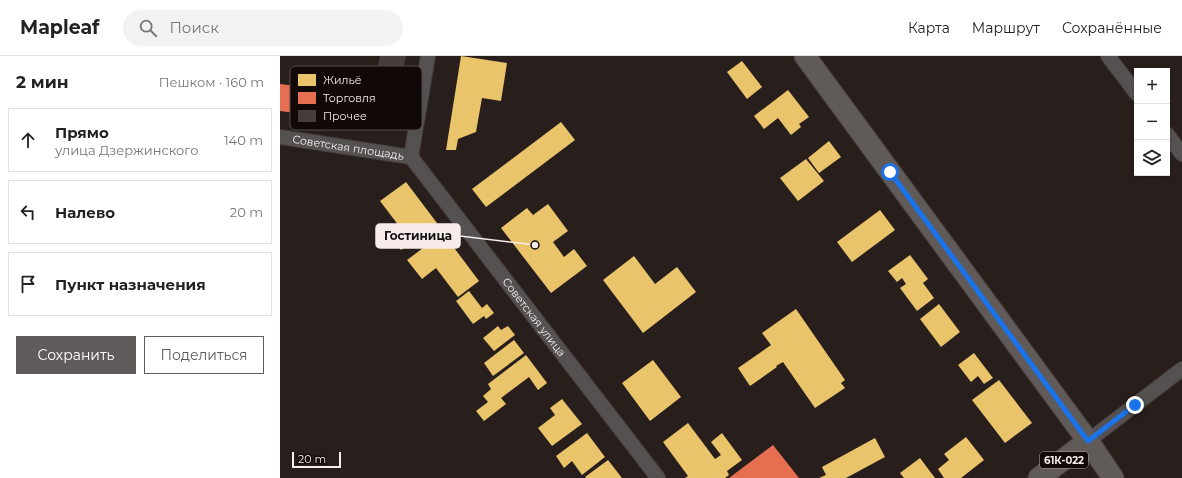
<!DOCTYPE html>
<html lang="ru">
<meta charset="utf-8">
<style>
:root{--surface:#fff;--page:#f2f2f2;--text:#222;--muted:#767676;--line:#e0e0e0;--accent:#615c5c}
body{margin:0;font-family:Montserrat,sans-serif;background:var(--page);color:var(--text)}
.controls{position:absolute;right:12px;top:12px;display:grid;overflow:hidden;border-radius:0px;box-shadow:0 1px 3px #0004}
.controls button{width:36px;height:36px;display:grid;place-items:center;padding:0;border:0;border-bottom:1px solid var(--line);background:var(--surface);color:var(--text);font:20px sans-serif}
.scale{position:absolute;left:12px;bottom:10px;width:49px;box-sizing:border-box;padding-left:4px;border:2px solid #f8ecea;border-top:0;font-size:11px;line-height:14px;white-space:nowrap;color:#f8ecea;-webkit-text-stroke:3px #100907;paint-order:stroke}
.stop{position:absolute;width:12px;height:12px;margin:-9px;border:3px solid #1a73e8;border-radius:50%;background:#fff}
.stop.end{background:#1a73e8;border-color:#fff;box-shadow:0 1px 4px #0008}
.list{margin:0;padding:0;list-style:none}
h2{display:flex;justify-content:space-between;align-items:center;height:52px;margin:0;padding:0 16px;font-size:17px}
h2 small{font-size:13px;font-weight:400;color:var(--muted)}
.list li{display:grid;grid-template-columns:26px 1fr auto;gap:12px;align-items:center;box-sizing:border-box;height:64px;margin:0 8px 8px;padding:0 8px;border:1px solid var(--line);border-radius:0px}
.list b{display:block;font-size:15px;white-space:nowrap}
.list p{margin:0;font-size:13px;white-space:nowrap;color:var(--muted)}
.list em{font-size:13px;font-style:normal;color:var(--muted)}
.actions{display:flex;gap:8px;padding:12px 16px}
.actions a{flex:1;padding:9px 0;border:1px solid var(--accent);border-radius:0px;text-align:center;font-size:14px;color:var(--accent)}
.actions .main{background:var(--accent);color:#fff}
.icon{flex:none;width:22px;height:22px;fill:none;stroke:currentColor;stroke-width:2;stroke-linecap:round;stroke-linejoin:round}
.map{position:relative;flex:none;width:902px;height:422px;overflow:hidden}
header{display:flex;align-items:center;gap:24px;box-sizing:border-box;height:56px;padding:0 20px;background:var(--surface);border-bottom:1px solid var(--line)}
header strong{font-size:19px}
nav{display:flex;gap:22px;margin-inline-start:auto;font-size:14px}
.search{width:280px;height:36px;background:var(--page);display:flex;align-items:center;gap:10px;box-sizing:border-box;padding:0 14px;border-radius:22px;color:var(--muted);font-size:15px}
main{display:flex}
aside{flex:1;background:var(--surface)}
.map>svg:first-child{display:block}
</style>
<header>
<strong>Mapleaf</strong>
<div class="search"><svg class="icon" aria-label="search" viewBox="0 0 24 24"><circle cx="10" cy="10" r="6"/><path d="M15 15l6 6"/></svg>Поиск</div>
<nav><a>Карта</a><a>Маршрут</a><a>Сохранённые</a></nav>
</header>
<main>
<aside>
<h2>2 мин<small>Пешком · 160 m</small></h2>
<ul class="list">
<li><svg class="icon" aria-label="ahead" viewBox="0 0 24 24"><path d="M12 20V5M6 11l6-6 6 6"/></svg><div><b>Прямо</b><p>улица Дзержинского</p></div><em>140 m</em></li>
<li><svg class="icon" aria-label="left" viewBox="0 0 24 24"><path d="M17 20v-9H6M10 6l-5 5 5 5"/></svg><div><b>Налево</b></div><em>20 m</em></li>
<li><svg class="icon" aria-label="arrive" viewBox="0 0 24 24"><path d="M6 21V4h12l-3 4 3 4H6"/></svg><div><b>Пункт назначения</b></div></li>
</ul>
<div class="actions"><a class="main">Сохранить</a><a>Поделиться</a></div>
</aside>
<div class="map">
<svg width="902" height="422" viewBox="0 0 902 422">
<rect width="100%" height="100%" fill="#281f1d"/>
<path fill="#e9c46a" d="M181 0 227 7 221 45 202 42 196 76 178 83 176 94H166Z
M462 5 482 31 467 43 447 16Z
M508 34 529 61 519 68 521 71 511 79 498 62 484 73 474 60Z
M281 66 295 84 206 151 192 133Z
M549 85 561 101 539 117 528 102Z
M526 103 544 125 518 145 500 122Z
M126 126 157 167 121 194 109 178 119 170 100 145Z
M268 148 288 175 273 186 284 201 294 193 307 210 271 237 221 172 247 152 253 159Z
M600 154 615 174 572 206 557 186Z
M163 177 199 225 178 241 156 212 142 223 127 204Z
M630 199 648 223 643 227 654 242 637 255 620 232 626 228 622 222 617 226 608 215Z
M354 200 375 228 397 211 416 236 363 277 323 224Z
M189 235 202 252 207 248 214 257 206 263 204 260 193 268 176 245Z
M659 248 680 276 661 291 640 263Z
M516 253 565 324 561 327 565 332 535 352 503 306 496 310 497 311 470 330 458 312 491 289 482 277Z
M218 270 221 274 228 270 235 279 214 295 203 282Z
M234 284 244 297 213 320 204 307Z
M694 297 713 322 704 328 698 320 691 326 678 309Z
M246 299 267 327 258 334 249 321 221 342 226 348 204 365 196 355 208 346 203 340 211 333 208 328Z
M373 304 401 341 370 365 342 327Z
M719 324 752 367 725 387 692 344Z
M282 343 302 368 272 390 258 372 275 359 270 352Z
M408 367 435 403 441 399 431 386 442 377 462 404 447 415 449 419 445 422H405L408 420 383 386Z
M307 377 325 401 302 419 292 405 284 412 276 400Z
M686 381 704 404 681 422H664L658 413 669 404 664 398Z
M595 382 605 401 566 422H539L546 419 542 411Z
M640 402 655 422H624L620 417Z
M328 404 342 422H306L305 421Z"/>
<path fill="#e76f51" d="M0 28 58 35 54 62 0 55Z
M493 389 519 422H449Z"/>
<path fill="#463e3c" d="M100 0H126L123 14 98 9Z"/>
<g fill="none" stroke-linecap="round" stroke-linejoin="round">
<defs>
<g id="minor">
<path d="M828 0 857 38"/>
<path d="M887 78 902 98"/>
<path id="s1" d="M0 81 131 101 148 0"/>
<path id="s2" d="M131 101 378 422"/>
<path d="M808 385 902 313"/>
</g>
<path id="primary" d="M525 0 808 385 833 422
M759 422 808 385"/>
</defs>
<use href="#minor" stroke="#443d3b" stroke-width="16"/>
<use href="#primary" stroke="#443d3b" stroke-width="23"/>
<use href="#minor" stroke="#555151" stroke-width="14"/>
<use href="#primary" stroke="#605a59" stroke-width="21"/>
</g>
<g fill="none" stroke-linecap="round" stroke-linejoin="round">
<path stroke="#1a73e8" stroke-width="5" d="M610 116 808 385 855 349"/>
</g>
<g text-anchor="middle" stroke-width="4" stroke-linejoin="round" paint-order="stroke">
<rect fill="#100907" stroke="#b2a8a6" stroke-width="1" x="760" y="396" width="48" height="16" rx="3"/>
<g font-size="10" font-weight="bold" fill="#f8ecea">
<text x="784" y="408">61К-022</text>
</g>
<g font-size="11" fill="#f8ecea" stroke="#100907">
<text dy="4" stroke="none"><textPath href="#s1" startOffset="69">Советская площадь</textPath></text>
<text dy="4" stroke="none"><textPath href="#s2" startOffset="202">Советская улица</textPath></text>
</g>
</g>
<rect x="10" y="10" width="132" height="64" rx="6" fill="#100907" stroke="#564d4b" stroke-width="1"/>
<rect x="18" y="18" width="18" height="12" fill="#e9c46a"/>
<rect x="18" y="36" width="18" height="12" fill="#e76f51"/>
<rect x="18" y="54" width="18" height="12" fill="#463e3c"/>
<g font-size="11" fill="#f8ecea">
<text x="43" y="28">Жильё</text>
<text x="43" y="46">Торговля</text>
<text x="43" y="64">Прочее</text>
</g>
<path fill="none" stroke="#f8ecea" stroke-width="1.5" d="M255 189L180 180"/>
<circle fill="#f8ecea" stroke="#100907" stroke-width="1.5" cx="255" cy="189" r="4"/>
<rect fill="#f8ecea" stroke="#f8ecea" stroke-width="1.5" x="96" y="168" width="84" height="24" rx="4"/>
<g font-size="12" text-anchor="middle" font-weight="bold" fill="#111">
<text x="138" y="184">Гостиница</text>
</g>
</svg>
<div class="controls">
<button>+</button>
<button>−</button>
<button><svg class="icon" aria-label="layers" viewBox="0 0 24 24"><path d="M12 4l9 5-9 5-9-5zM3 14l9 5 9-5"/></svg></button>
</div>
<div class="scale">20 m</div>
<div class="stop" style="left:610px;top:116px"></div>
<div class="stop end" style="left:855px;top:349px"></div>
</div>
</main>
